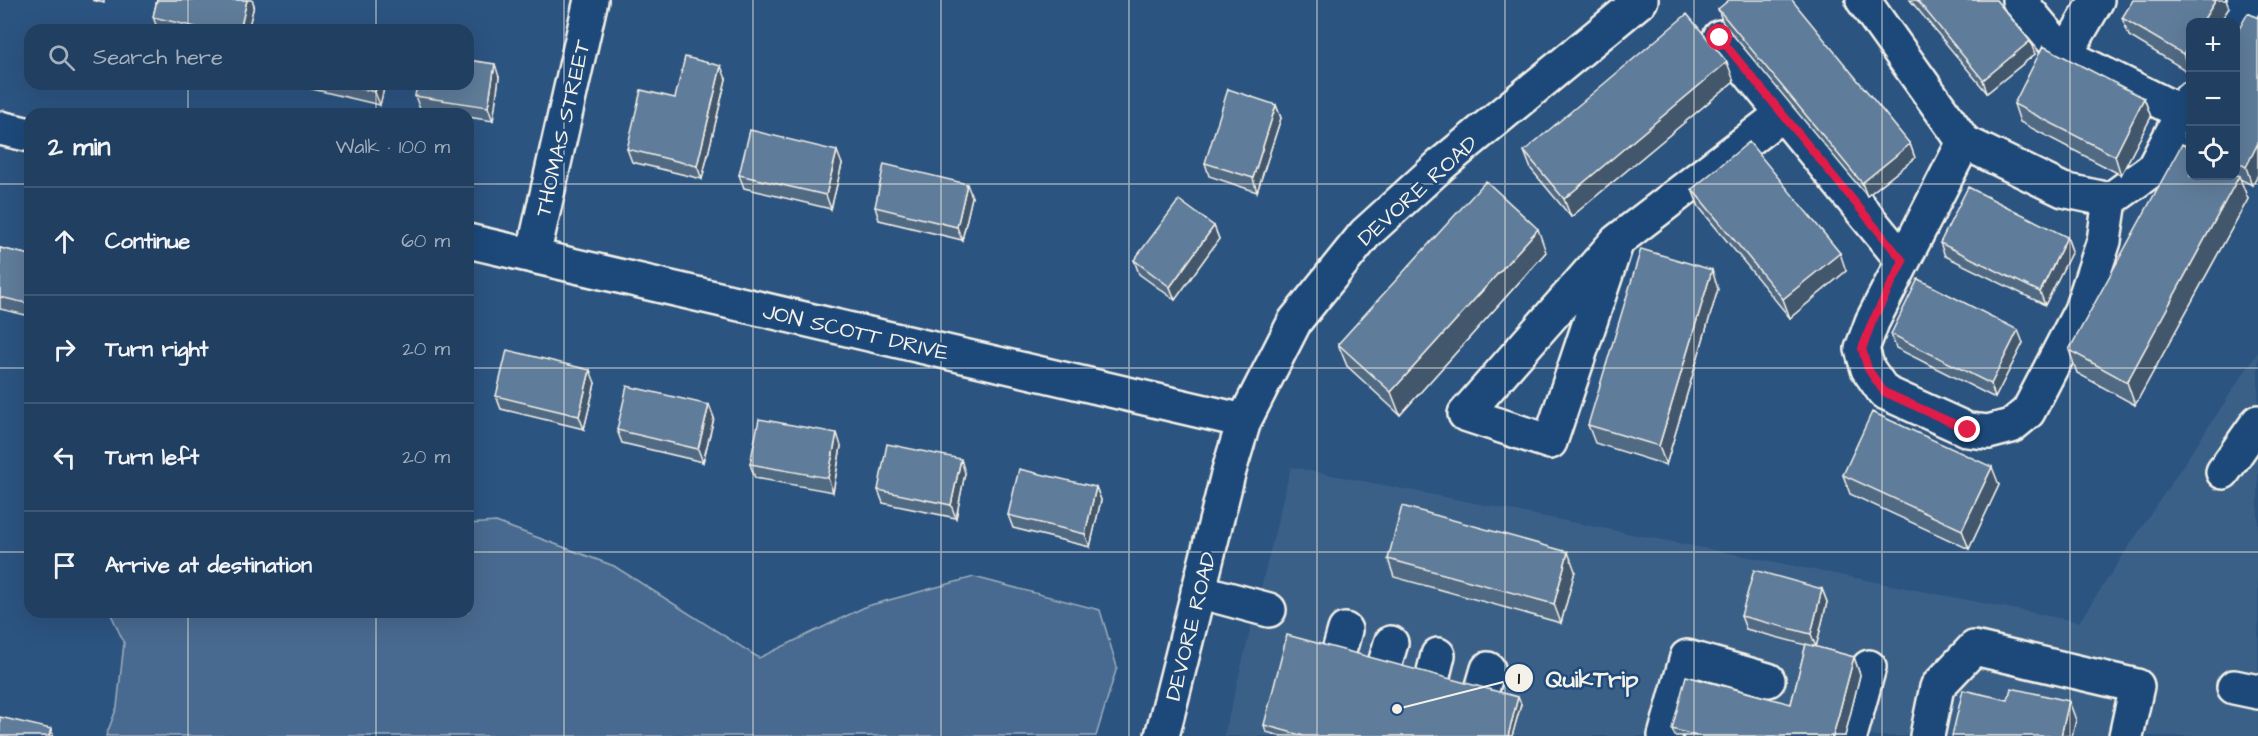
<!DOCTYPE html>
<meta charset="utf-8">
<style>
:root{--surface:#213f61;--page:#2d4a6a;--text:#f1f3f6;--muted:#a2afbd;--line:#3e5876}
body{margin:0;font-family:"Architects Daughter",sans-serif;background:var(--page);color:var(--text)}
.controls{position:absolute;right:18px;top:18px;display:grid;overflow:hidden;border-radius:12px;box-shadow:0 6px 24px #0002}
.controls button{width:54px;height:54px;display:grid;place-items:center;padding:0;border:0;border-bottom:2px solid var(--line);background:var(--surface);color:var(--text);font:30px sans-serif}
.stop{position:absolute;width:18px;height:18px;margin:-14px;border:4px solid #e11d48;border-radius:50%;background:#fff}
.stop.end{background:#e11d48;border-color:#fff;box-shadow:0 2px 6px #0008}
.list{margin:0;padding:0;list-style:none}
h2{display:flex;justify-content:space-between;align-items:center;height:78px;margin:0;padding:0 24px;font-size:26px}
h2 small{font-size:20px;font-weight:400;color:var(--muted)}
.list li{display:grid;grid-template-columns:39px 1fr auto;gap:18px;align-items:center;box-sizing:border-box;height:108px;padding:0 24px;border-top:2px solid var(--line)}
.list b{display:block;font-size:22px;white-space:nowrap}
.list em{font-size:20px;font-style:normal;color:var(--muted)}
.icon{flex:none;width:33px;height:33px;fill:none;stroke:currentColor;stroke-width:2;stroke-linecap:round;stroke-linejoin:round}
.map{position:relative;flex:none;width:2258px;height:736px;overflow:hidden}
.search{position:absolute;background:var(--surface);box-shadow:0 6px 24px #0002;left:24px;top:24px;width:450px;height:66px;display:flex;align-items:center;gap:15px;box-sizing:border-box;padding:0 21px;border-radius:18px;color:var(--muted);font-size:22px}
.panel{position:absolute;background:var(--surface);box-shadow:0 6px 24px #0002;left:24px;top:108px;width:450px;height:510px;border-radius:18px}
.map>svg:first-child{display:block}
</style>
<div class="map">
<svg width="2258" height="736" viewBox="0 0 2258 736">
<rect width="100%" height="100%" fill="#2c5481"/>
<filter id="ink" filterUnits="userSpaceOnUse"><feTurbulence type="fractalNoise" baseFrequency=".0167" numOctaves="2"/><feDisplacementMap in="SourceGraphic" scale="12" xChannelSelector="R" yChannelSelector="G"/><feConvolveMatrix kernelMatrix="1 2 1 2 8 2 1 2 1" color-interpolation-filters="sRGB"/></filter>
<g filter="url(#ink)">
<path fill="#3b6088" d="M2258 352V736H1224L1291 467 2079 622Z"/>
<path fill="#496b90" stroke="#9eaebc" stroke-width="1.5" d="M496 522 614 566 759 658 867 606 974 577 1100 610 1117 667 1096 736H106L117 707 124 643 110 612H468V524Z"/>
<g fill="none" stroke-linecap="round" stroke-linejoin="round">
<defs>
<path id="minor" d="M1863 0 1964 142 2063 190 2110 200 2153 169 2190 99
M2019 0 2065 55 2183 113
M2234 22 2247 0
M1720 37 1903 261
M2065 55 2097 0
M0 128 30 135
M1964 142 1872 322 1862 349 1868 369 1884 392 1968 430 1988 432 2011 426 2028 412 2081 310 2104 241 2110 200
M468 241 1244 421
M1617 241 1465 414 1550 442 1617 241 1782 114
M533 256 591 0
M2223 472 2258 422
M1198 591 1269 610
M1338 655 1345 630
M1384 667 1391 643
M1432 680 1438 655
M2234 687 2258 692
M1481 693 1488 669
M1162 736 1228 474 1244 421 1295 321 1365 234 1443 163 1641 0
M1665 736 1687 657 1768 680
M1850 736 1869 667
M1927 736 1937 687 1974 648 2137 686 2126 736"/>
</defs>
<use href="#minor" stroke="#f4f1e8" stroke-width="38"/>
<use href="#minor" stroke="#1f4a7a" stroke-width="33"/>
</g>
<path fill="#516a84" stroke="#f4f1e8" stroke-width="1.5" d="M92 0H104V3Z
M157 0H252L254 5 248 30H158L153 17Z
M1910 0H1996L2035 54 1987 93Z
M2229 8 2220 22H2190V73L2129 36 2122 18Z
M1718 9 1910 144 1915 158 1867 196 1723 23Z
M2235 36 2252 185 2240 179 2248 199 2135 405 2077 373 2069 350 2189 148 2184 134 2190 121V176H2235Z
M499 77 493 121 468 117V114H450L420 109 415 96Z
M726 79 702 179 632 162 627 149Z
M1734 81 1571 217 1531 169 1524 151Z
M291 84H385L380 105Z
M2144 98 2151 117 2121 175 2020 122 2014 104Z
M1276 105 1281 118 1257 192 1209 176 1205 163Z
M842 164 831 209 744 188 739 175Z
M1692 189 1846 271 1790 318 1699 207Z
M972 197 962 240 879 220 875 207Z
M1214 226 1219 239 1175 300 1139 274 1134 260Z
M2067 237 2072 251 2045 305 1945 256 1940 243Z
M0 248 30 255V316L0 309Z
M1546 252 1400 415 1347 366 1338 344Z
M1718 289 1666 465 1595 443 1588 425Z
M1891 334 2023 343 1995 398 1896 348Z
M595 383 584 429 501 409 496 396Z
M709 405 714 418 703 462 622 443 617 430Z
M841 446 833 492 755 478 750 464Z
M965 473 956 518 883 503 878 490Z
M1843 475 1999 485 1969 549 1850 494Z
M1096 487 1101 500 1090 547 1013 528 1008 515Z
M1388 559 1575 571 1561 623 1394 577Z
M1822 589 1827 602 1816 647 1854 657 1860 675 1845 736H1675L1672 729 1791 704 1806 645 1746 629 1741 616Z
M1521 704 1512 736H1281L1266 732 1264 725Z"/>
<path fill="#42566c" stroke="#f4f1e8" stroke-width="1.5" d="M247 0H252L254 5 248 30H240Z
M2216 0H2226L2229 8 2220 22H2202Z
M2030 41 2035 54 1987 93 1983 80Z
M2190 42V73L2183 54Z
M1727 62 1734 81 1571 217 1564 199Z
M495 64 499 77 493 121 488 107Z
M721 66 726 79 702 179 697 166Z
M377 84H385L380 105 375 92Z
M2144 98 2151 117 2121 175 2115 156Z
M1276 105 1281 118 1257 192 1253 178Z
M2258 143V175L2252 185 2246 167Z
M1910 144 1915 158 1867 196 1862 183Z
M837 151 842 164 831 209 826 195Z
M2239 176 2248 199 2135 405 2127 382Z
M967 184 972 197 962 240 957 227Z
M1214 226 1219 239 1175 300 1170 287Z
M1538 229 1546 252 1400 415 1391 392Z
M2067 237 2072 251 2045 305 2040 292Z
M1840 253 1846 271 1790 318 1783 299Z
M1712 270 1718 289 1666 465 1659 446Z
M2018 330 2023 343 1995 398 1991 384Z
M590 370 595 383 584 429 579 416Z
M709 405 714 418 703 462 698 449Z
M837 433 841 446 833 492 828 478Z
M961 459 965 473 956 518 951 505Z
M1992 467 1999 485 1969 549 1962 530Z
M1096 487 1101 500 1090 547 1085 534Z
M1568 552 1575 571 1561 623 1554 604Z
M1822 589 1827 602 1816 647 1811 634Z
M1854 657 1860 675 1845 736H1833Z
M1518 697 1521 704 1512 736H1508Z
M2069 701 2076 720 2072 736H2061Z
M51 729 53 736H49Z"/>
<path fill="#5e7b9a" stroke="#f4f1e8" stroke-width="1.5" d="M157 0H247L240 30H208L153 17Z
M1729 0H1792L1910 144 1862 183 1718 9Z
M1917 0H1996L2030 41 1983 80Z
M2133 0H2216L2202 22H2190V42L2183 54 2122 18Z
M2248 13 2258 18V143L2246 167 2235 161V36Z
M1687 14 1727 62 1564 199 1524 151Z
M297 26 316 30H296Z
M2043 46 2144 98 2115 156 2014 104Z
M685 57 721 66 697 166 627 149 641 90 675 98Z
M468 60 495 64 488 107 415 96 417 84H468Z
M342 84H377L375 92Z
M1228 89 1276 105 1253 178 1205 163Z
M2190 121V137L2184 134Z
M750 130 837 151 826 195 739 175Z
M1749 142 1840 253 1783 299 1692 189Z
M2182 144 2190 149V176H2235V174L2239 176 2127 382 2069 350Z
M884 164 967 184 957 227 875 207Z
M1486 181 1538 229 1391 392 1338 344Z
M1968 187 2067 237 2040 292 1940 243Z
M1179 200 1214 226 1170 287 1134 260Z
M0 248 30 255V304L0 297Z
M1641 249 1712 270 1659 446 1588 425Z
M1918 279 2018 330 1991 384 1891 334Z
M507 350 590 370 579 416 496 396Z
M627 386 709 405 698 449 617 430Z
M1872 412 1992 467 1962 530 1843 475Z
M759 419 837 433 828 478 750 464Z
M887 444 961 459 951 505 878 490Z
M1019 469 1096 487 1085 534 1008 515Z
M1402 506 1568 552 1554 604 1388 559Z
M1754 570 1822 589 1811 634 1741 616Z
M1287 635 1518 697 1508 736H1304L1264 725Z
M1806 644 1854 657 1833 736H1697L1672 729 1686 676 1791 704Z
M2011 688 2069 701 2061 736H1952L1963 690 2008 700Z
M0 717 51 729 49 736H0Z"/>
</g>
<g fill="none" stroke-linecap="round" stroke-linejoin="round" filter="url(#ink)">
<path stroke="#e11d48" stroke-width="8" d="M1720 38 1903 261 1872 322 1862 349 1868 369 1884 392 1968 430"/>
</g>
<path fill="none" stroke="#f4f1e8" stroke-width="1.5" stroke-opacity="0.55" d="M188 0V30M376 0V30M564 0V736M753 0V736M941 0V736M1129 0V736M1317 0V736M1505 0V736M1694 0V736M1882 0V736M2070 0V736M188 84V114M376 84V114M0 184H30M468 184H2258M0 368H30M468 368H2258M0 552H30M468 552H2258M188 612V736M376 612V736"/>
<g text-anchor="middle" stroke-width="5" stroke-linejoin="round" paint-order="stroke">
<g font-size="22" fill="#f4f1e8" stroke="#1f4a7a">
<text transform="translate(562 128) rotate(-77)" y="8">THOMAS STREET</text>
<text transform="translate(1417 190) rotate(-42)" y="8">DEVORE ROAD</text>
<text transform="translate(856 331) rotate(13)" y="8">JON SCOTT DRIVE</text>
<text transform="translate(1190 626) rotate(-76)" y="8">DEVORE ROAD</text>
</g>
</g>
<path fill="none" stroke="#f4f1e8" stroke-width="2" d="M1397 709L1519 678"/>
<g fill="#f4f1e8" stroke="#1f4a7a" stroke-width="2">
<circle cx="1397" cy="709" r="6"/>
<circle cx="1519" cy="678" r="15"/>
</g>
<g font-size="18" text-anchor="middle" font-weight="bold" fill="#111">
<text x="1519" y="684">1</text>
</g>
<g font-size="24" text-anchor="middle" font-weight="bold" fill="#f4f1e8" stroke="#1f4a7a" stroke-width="5" stroke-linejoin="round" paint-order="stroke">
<text x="1592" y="687">QuikTrip</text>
</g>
</svg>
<div class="controls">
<button>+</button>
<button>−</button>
<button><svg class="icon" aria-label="locate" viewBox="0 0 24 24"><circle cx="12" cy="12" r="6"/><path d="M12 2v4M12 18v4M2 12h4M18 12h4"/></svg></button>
</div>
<div class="stop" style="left:1720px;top:38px"></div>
<div class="stop end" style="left:1968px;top:430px"></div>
<div class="search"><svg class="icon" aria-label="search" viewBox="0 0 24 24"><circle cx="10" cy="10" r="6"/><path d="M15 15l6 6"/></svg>Search here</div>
<section class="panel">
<h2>2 min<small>Walk · 100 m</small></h2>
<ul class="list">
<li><svg class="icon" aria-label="ahead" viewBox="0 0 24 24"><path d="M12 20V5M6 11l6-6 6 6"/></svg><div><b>Continue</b></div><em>60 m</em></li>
<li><svg class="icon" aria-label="right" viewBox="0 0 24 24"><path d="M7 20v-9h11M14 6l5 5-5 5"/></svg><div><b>Turn right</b></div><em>20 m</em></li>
<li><svg class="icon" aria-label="left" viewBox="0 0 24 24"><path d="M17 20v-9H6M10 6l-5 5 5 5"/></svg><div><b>Turn left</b></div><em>20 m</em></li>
<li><svg class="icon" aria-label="arrive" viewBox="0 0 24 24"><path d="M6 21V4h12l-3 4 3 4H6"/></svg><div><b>Arrive at destination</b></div></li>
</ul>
</section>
</div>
